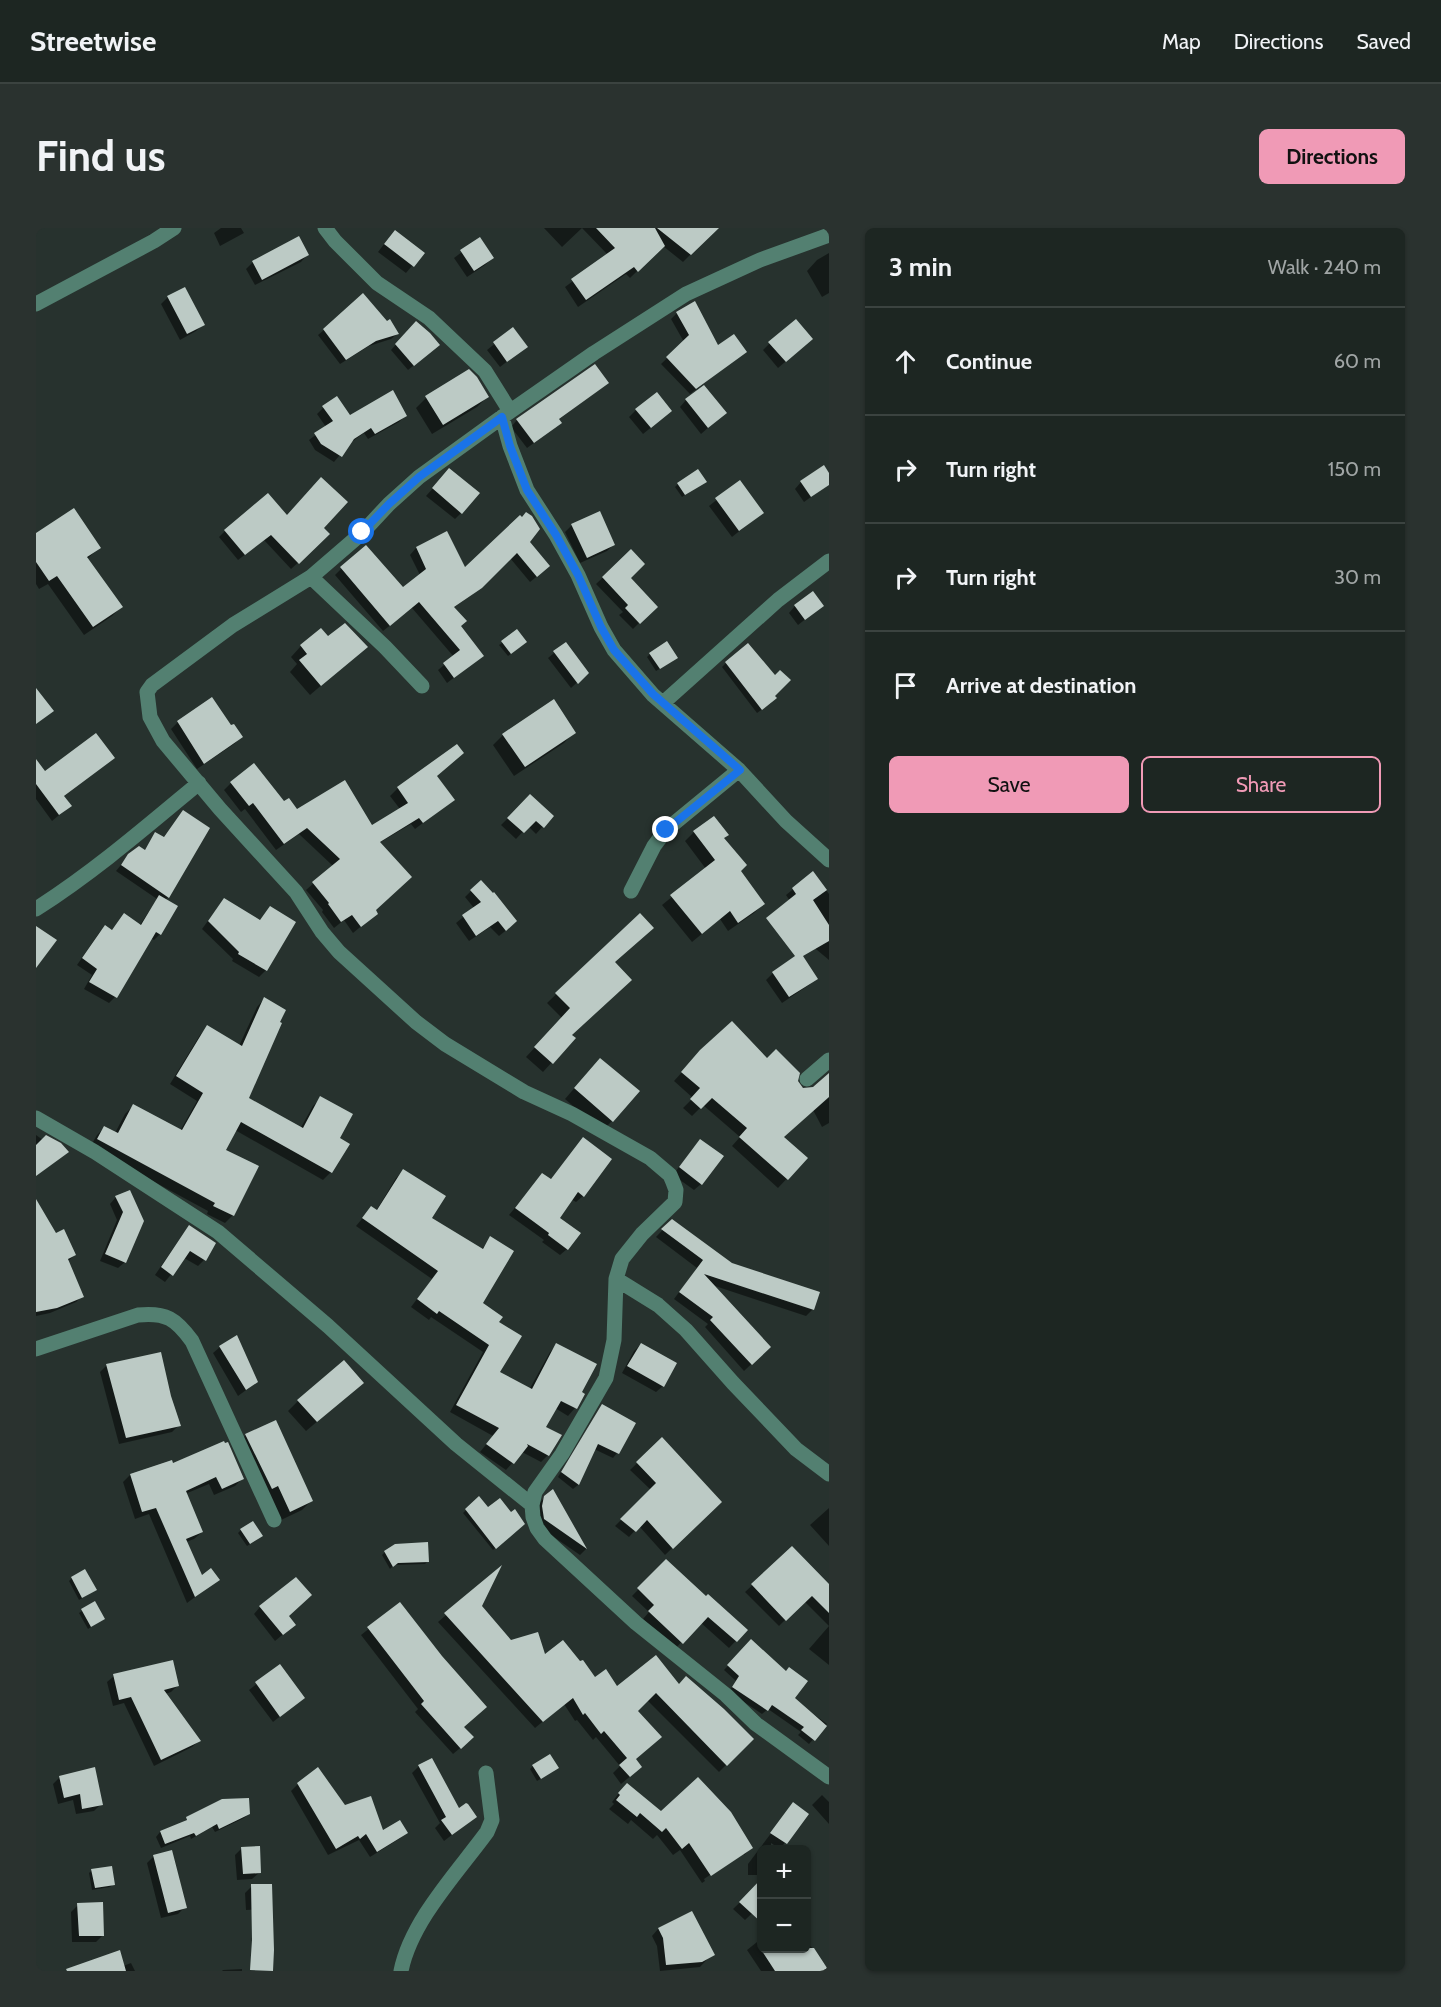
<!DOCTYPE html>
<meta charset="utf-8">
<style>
:root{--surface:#1d2622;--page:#2a322f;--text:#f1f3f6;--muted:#a0a5a5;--line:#3b4340;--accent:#f09ab6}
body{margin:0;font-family:Cabin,sans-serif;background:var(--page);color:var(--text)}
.controls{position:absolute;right:18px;bottom:18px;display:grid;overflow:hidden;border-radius:9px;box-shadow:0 2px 4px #0004}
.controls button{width:54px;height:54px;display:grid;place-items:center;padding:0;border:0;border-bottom:2px solid var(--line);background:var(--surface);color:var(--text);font:30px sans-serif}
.stop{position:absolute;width:18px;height:18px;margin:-14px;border:4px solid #1a73e8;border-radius:50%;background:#fff}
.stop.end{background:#1a73e8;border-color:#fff;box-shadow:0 2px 6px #0008}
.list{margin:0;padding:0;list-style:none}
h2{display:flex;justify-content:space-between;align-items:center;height:78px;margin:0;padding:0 24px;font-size:26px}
h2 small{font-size:20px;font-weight:400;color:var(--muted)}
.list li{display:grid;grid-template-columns:39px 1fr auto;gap:18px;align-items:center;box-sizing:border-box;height:108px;padding:0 24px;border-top:2px solid var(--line)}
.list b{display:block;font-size:22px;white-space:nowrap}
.list em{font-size:20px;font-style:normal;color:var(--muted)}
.actions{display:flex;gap:12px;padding:18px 24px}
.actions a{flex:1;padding:14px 0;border:2px solid var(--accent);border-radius:9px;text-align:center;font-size:21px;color:var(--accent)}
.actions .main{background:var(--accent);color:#111}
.icon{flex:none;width:33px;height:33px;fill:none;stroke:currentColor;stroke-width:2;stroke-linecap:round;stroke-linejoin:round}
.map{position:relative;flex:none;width:793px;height:1743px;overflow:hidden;border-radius:9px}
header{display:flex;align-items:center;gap:36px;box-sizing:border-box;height:84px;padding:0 30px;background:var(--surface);border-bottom:2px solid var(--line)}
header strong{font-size:28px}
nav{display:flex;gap:33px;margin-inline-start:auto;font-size:21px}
.intro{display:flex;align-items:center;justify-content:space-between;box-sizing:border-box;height:144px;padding:0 36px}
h1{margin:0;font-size:42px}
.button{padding:15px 27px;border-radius:9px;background:var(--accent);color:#111;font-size:21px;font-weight:700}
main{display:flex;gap:36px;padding:0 36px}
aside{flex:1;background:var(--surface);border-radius:9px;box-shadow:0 2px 4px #0004}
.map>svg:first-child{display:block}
</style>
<header>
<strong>Streetwise</strong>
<nav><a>Map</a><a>Directions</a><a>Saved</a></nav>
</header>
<div class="intro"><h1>Find us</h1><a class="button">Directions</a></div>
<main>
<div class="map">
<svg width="793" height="1743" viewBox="0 0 793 1743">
<rect width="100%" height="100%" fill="#27322e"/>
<path fill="#0007" d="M185 0H205L208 5 184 18 178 5Z
M508 0H546L526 19Z
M546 0H671L676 5 647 34 627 18 594 50 590 46 542 79 529 59 572 27Z
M352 11 387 25 370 45 342 24Z
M443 11 456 30 449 37 431 49 418 30Z
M793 25V65L786 69 771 43 781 32Z
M271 27 265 34 219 57 210 41 217 34Z
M148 61 167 96 160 103 144 112 125 76 132 69Z
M641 85 682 119 709 124 654 166 625 136 648 114 635 91Z
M380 95 397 122 372 142 355 122Z
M477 101 490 119 464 139 451 122Z
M288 102 361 106 355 111 333 118 304 136 282 107Z
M734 115 769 117 742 140 727 122Z
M564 161 522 192 517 201 491 220 475 199 481 192Z
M452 168 441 179 396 206 380 180 390 170Z
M650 172 689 185 665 206 644 179Z
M287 180 314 189 369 188 363 194 332 211 328 205 314 215 298 234 279 222 273 212 290 199 281 186Z
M600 182 628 189 607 206 593 189Z
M793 248V256L768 274 759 261 765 254Z
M407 249 425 285 419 291 390 268Z
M703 254 726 285 696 309 673 278Z
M642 256H666L646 269 639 259Z
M250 289 286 300V313L255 341 228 312 202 332 183 309 189 303Z
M536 297 578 316 571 323 544 335 529 304Z
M411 305 429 341 492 314 505 345 494 354 474 330 437 366 417 380 424 399 446 428 411 455 402 442 418 429 376 380 347 403 299 347 305 341 367 361 384 347 374 327 380 320Z
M0 307 63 320 51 331 85 379 76 388 48 407 12 356 3 361 0 356Z
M595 323 593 350 620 378 597 401 583 387 587 384 560 356Z
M759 378H786L762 397 753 385Z
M292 410 330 419 274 467 254 444 261 436 255 429 265 418Z
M466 415 486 417 472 428 463 417Z
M529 416 551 445 535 460 512 430Z
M614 426 637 433 620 443 611 429Z
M690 435 739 449 737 468 735 475 721 485 686 439Z
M142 494 195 499 205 509 198 516 161 541 135 501Z
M538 504 528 515 478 548 457 517 467 507Z
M420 518 400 548 417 572 379 601 375 596 343 615 338 683 340 686 317 705 308 692 298 700 286 684 287 682 270 662 297 638 263 606 240 622 209 581 205 584 188 562 195 555 248 575 260 583 336 599 364 581 354 568 361 561Z
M0 533 9 545 70 536 27 569 34 578 16 593 0 571Z
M494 568 516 588 500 606 492 598 480 611 465 597Z
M147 583 132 669 129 672 124 706 118 712 114 710 79 769 73 775 48 761 56 747 41 737 63 705 69 699 75 703 88 687 104 697 121 671 80 643 93 627 108 623 120 606 127 610Z
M658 604 687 611 703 643 727 676 718 685 692 703 684 691 656 714 626 677 670 641 649 613Z
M777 645 793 666V732L738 686 754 673 750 667Z
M435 663 473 700 463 708 454 699 433 713 420 695 438 680 429 669Z
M188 671 223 693 234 680 258 694 230 742 223 749 196 733 197 731 166 701Z
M603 687 535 808 538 810 507 844 490 829 526 790 511 775Z
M764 727 780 750 773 757 746 775 730 752 737 745Z
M228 771 211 870 264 901 277 878 285 870 302 910 312 916 295 944 287 952 199 902 188 922 197 987 189 995 171 986 172 983 54 919 61 907 69 899 79 905 89 886 97 878 144 903 161 873 134 856 164 807 172 799 203 818 221 779Z
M731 832 760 852 767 861 774 862 793 847V895L786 899 777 882 746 910 770 930 742 960 696 918 704 909 667 877 656 888 647 880 657 870 638 853 656 833Z
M554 842 576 893 566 903 529 871Z
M0 907 7 912 0 948Z
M547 911V968L540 974 535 971 522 990 531 1021 524 1027 506 1014 508 1012 473 987 506 947 514 952Z
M658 919 665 956 658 962 637 947Z
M367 943 394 991 445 1022 455 1010 445 1076 461 1094 462 1145 493 1162 514 1124 521 1117 544 1165 547 1167 539 1180 532 1188 519 1180 508 1200 512 1227 505 1234 486 1224 470 1242 444 1224 457 1208 414 1184 447 1124 395 1089 393 1092 375 1079 396 1051 320 998 335 980 340 983 360 950Z
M80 969 106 993 89 1034 82 1040 64 1033 81 992 74 976Z
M0 982 19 1007 39 1027 32 1033 46 1068 40 1074 14 1085 0 1088Z
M636 992 696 1036 777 1081 770 1088 676 1057 726 1126 708 1143 669 1099 672 1096 638 1071 661 1040 620 1009Z
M154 999 168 1032 162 1038 148 1030 129 1054 119 1047 147 1006Z
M605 1116 627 1158 620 1164 586 1145 598 1123Z
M184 1119 221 1154 202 1168 177 1125Z
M71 1137 143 1197 136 1204 83 1216 64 1144Z
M315 1165 270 1203 252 1183 262 1173Z
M566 1178 581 1225 577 1230 558 1221 542 1257 537 1261 522 1249 562 1183Z
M210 1207 275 1273 266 1282 245 1292 201 1216Z
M626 1211 684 1274 629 1327 603 1298 593 1309 579 1298 615 1262 594 1242Z
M136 1237 207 1250 199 1258 178 1267 173 1256 149 1266 166 1304 158 1311 150 1314 165 1349 182 1352 151 1375 113 1286 99 1291 87 1254 94 1247Z
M517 1263 550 1321 544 1327 502 1298 504 1274Z
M443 1270 452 1281 484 1299 457 1322 427 1285Z
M793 1280V1318L774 1297Z
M205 1302 222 1311 211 1318 202 1305Z
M756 1320 793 1358V1437L773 1421 793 1398 768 1373 743 1398 709 1364Z
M349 1324 392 1333 389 1336 358 1337 354 1341 346 1327Z
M630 1333 670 1370 710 1402 693 1420 664 1394 639 1421 607 1391 613 1384 596 1368Z
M461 1343 444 1378 475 1414 581 1461 642 1458 716 1511 683 1544 611 1472 600 1483 597 1546 585 1556 577 1545 584 1538 560 1509 557 1512 541 1492 539 1493 528 1476 499 1500 402 1394Z
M36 1350 59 1362 43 1372 33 1353Z
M58 1375 67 1391 52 1401 43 1385Z
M364 1376 427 1500 429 1516 417 1526 379 1484 382 1481 325 1407Z
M224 1379 251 1388V1403L239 1413 218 1386Z
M715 1413 757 1471 791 1496 773 1516 762 1507 765 1504 732 1481 726 1486 693 1464 700 1453 688 1442Z
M243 1438 267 1470 237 1494 213 1462Z
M78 1448 142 1457 135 1464 129 1466 163 1513 156 1519 118 1538 88 1475 77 1478 71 1454Z
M383 1538 423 1582 439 1589 408 1613 399 1600 404 1595 376 1545Z
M497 1538 518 1543 501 1553 494 1541Z
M24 1549 65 1576 58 1583 40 1586 37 1572 22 1576 17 1556Z
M262 1556 309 1578 346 1605H370L363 1611 334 1629 323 1612 292 1627 255 1563Z
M583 1565 625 1585 715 1620 708 1627V1624L668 1651 669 1653 666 1655 644 1622 637 1627 621 1607 617 1611 595 1592 592 1596 573 1581 578 1576 576 1574Z
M786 1567 793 1574V1596L776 1577Z
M757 1576 771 1586 744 1621 735 1615V1622H726V1647H712V1636Z
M213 1586 208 1590 179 1604 176 1599 155 1611 154 1608 125 1620 120 1609 124 1604 146 1596 151 1591Z
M206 1620 223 1645 216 1651 201 1652 199 1627Z
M118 1628 149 1679 142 1686 125 1690 111 1635Z
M56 1642 77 1656 74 1659 56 1662 53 1645Z
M722 1657 726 1676 709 1692 697 1681Z
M216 1658 228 1681 210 1682 209 1665Z
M42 1677 67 1707 60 1714H36L35 1684Z
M656 1685 676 1726 664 1739 624 1743 621 1718 616 1708 622 1701Z
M770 1704 774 1709 771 1713 793 1743H725L711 1722 726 1710V1720H770Z
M95 1735 99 1743H42L87 1738Z
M206 1741V1743H186L187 1742Z"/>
<path fill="#bccac5" d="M560 0H619L629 18 602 44 598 39 550 72 535 51 579 20Z
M621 0H683L655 27Z
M359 2 389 25 378 39 348 16Z
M263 8 273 27 226 52 216 33Z
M444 9 458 30 438 43 424 22Z
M149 59 169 97 151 106 131 68Z
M327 65 351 93 354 91 363 106 340 113 310 132 287 101Z
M659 73 682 117 698 106 711 124 660 161 630 129 653 107 640 84Z
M760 91 777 111 750 134 732 114Z
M380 93 394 105 404 117 378 138 359 116Z
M477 99 492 119 471 134 457 114Z
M559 136 573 155 523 191 526 195 498 215 480 191Z
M433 141 441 149 453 169 407 197 389 168Z
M668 157 691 185 672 200 649 171Z
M357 162 371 188 339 206 335 200 318 211 306 229 285 216 278 205 297 193 286 178 301 168 314 187Z
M621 164 636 183 615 200 599 181Z
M788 237 793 245V257L775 269 764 253Z
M413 240 444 265 426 286 396 260Z
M662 241 671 254 649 267 641 255Z
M285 249 312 274 288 300 294 306 263 336 235 307 209 327 188 302 232 265 251 287Z
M704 252 728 285 703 303 679 270Z
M38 280 65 320 51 329 87 379 57 399 21 348 13 353 0 334V305Z
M564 283 579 317 551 330 535 296Z
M490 284 496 288 504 301 494 314 514 338 501 349 481 325 446 360 418 379 431 393 425 398 448 428 418 450 407 435 424 422 383 374 354 398 304 339 330 317 367 359 390 341 380 319 411 303 429 339 484 287 486 289Z
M595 321 609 336 595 350 622 379 604 396 589 380 592 377 566 349Z
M777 363 788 378 769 392 758 377Z
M309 395 332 419 285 458 263 432 271 426 264 417 285 400 292 408Z
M481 401 491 414 475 426 465 413Z
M631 413 642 430 624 441 613 425Z
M530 414 553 445 542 456 517 423Z
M712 415 739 447 744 442 755 452 739 468 741 470 726 482 689 434Z
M0 460 18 483 0 496Z
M176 469 195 497 198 496 207 509 168 536 141 493Z
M518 471 540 505 489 539 466 506Z
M60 505 79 530 28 568 36 578 23 587 0 556V531L9 543Z
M421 516 428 525 401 548 419 572 387 595 383 590 344 614 376 649 340 682 342 686 325 699 316 687 305 694 292 676 293 675 276 654 304 631 271 600 248 616 217 575 213 578 194 554 218 535 248 573 253 570 261 581 309 552 336 597 372 575 361 559Z
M494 566 518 588 508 600 500 593 488 605 471 590Z
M147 582 174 600 133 670 85 637 92 626 103 618 109 622 119 604 128 609Z
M678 588 693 607 688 610 711 637 705 643 729 676 702 695 694 683 666 706 634 667 679 632 657 603Z
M777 643 791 662 777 672 793 697V713L767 728 782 751 753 769 736 744 759 728 730 690 760 666 756 660Z
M445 652 457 665 458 664 481 693 470 703 462 693 440 708 426 687 445 674 434 662Z
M123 667 142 678 125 707 120 704 81 770 53 754 61 741 46 730 69 697 76 702 88 685 105 697Z
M188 670 224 692 234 678 260 694 231 743 202 726 203 724 172 693Z
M604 685 618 700 579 734 596 752 536 807 540 810 517 836 498 819 534 780 519 765Z
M0 698 21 712 0 740Z
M228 769 250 782 244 794 246 795 213 870 267 900 284 868 317 886 304 910 314 916 296 945 205 894 190 922 223 938 198 988 177 978 179 975 61 911 68 898 82 905 97 876 146 902 167 865 140 848 171 797 206 818Z
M696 793 731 830 740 821 764 845 762 853 767 860 777 859 793 845V869L748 909 772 930 752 952 703 909 711 900 676 870 665 881 654 871 664 860 645 844 664 822Z
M564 830 604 863 577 894 538 860Z
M10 907 25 915 33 924 0 948V917Z
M547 909 576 931 548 969 542 964 524 990 545 1005 532 1022 512 1007 513 1005 479 980 506 945 515 951Z
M664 911 688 928 666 957 643 939Z
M367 941 410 968 396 990 447 1021 454 1008 478 1023 447 1075 467 1089 463 1094 486 1108 464 1144 496 1161 520 1115 561 1136 546 1164 549 1166 541 1181 525 1173 510 1199 526 1207 513 1228 491 1216 492 1218 478 1236 450 1216 463 1200 420 1177 453 1117 403 1083 401 1086 381 1071 402 1043 326 990 335 978 341 982Z
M94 962 108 993 90 1035 69 1026 87 984 79 968Z
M0 971 20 1005 28 1001 40 1027 32 1031 48 1069 21 1080 0 1084Z
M636 991 696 1035 784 1064 778 1082 668 1046 735 1119 716 1137 674 1092 677 1089 643 1064 667 1032 625 1001Z
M153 997 180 1015 170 1033 154 1023 137 1048 125 1039Z
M201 1107 222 1154 210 1162 183 1118Z
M605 1115 641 1135 628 1159 591 1138Z
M125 1124 135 1168 145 1198 90 1210 70 1136Z
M308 1132 328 1155 281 1194 261 1172Z
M566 1176 600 1195 583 1226 562 1216 543 1257 525 1244Z
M240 1192 277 1273 254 1284 242 1258 236 1261 209 1206Z
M626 1209 686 1274 637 1321 611 1292 600 1304 584 1291 620 1255 600 1234Z
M188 1213 189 1215 192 1214 208 1251 186 1261 180 1249 150 1263 167 1304 150 1311 166 1347 175 1340 184 1352 159 1369 120 1280 106 1284 94 1246 136 1232 137 1235Z
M517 1261 551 1321 508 1291 506 1278 508 1268Z
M443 1268 452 1279 464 1270 475 1284 479 1281 489 1296 460 1321 429 1281Z
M217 1293 227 1308 214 1316 204 1301Z
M392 1314 393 1334 362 1335 357 1339 348 1323 359 1316Z
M756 1318 793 1356V1385L776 1368 750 1393 715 1356Z
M630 1331 670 1368 672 1366 712 1402 701 1414 672 1389 647 1416 612 1383 618 1377 601 1360Z
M466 1337 446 1378 475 1412 502 1404 509 1426 527 1412 544 1433 547 1432 559 1449 570 1441 581 1458 620 1427 643 1456 650 1448 688 1481 718 1511 691 1538 620 1465 602 1483 626 1509 600 1531 606 1539 594 1549 583 1537 591 1530 568 1503 565 1506 549 1485 547 1487 537 1470 507 1494 408 1385Z
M49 1341 61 1362 46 1370 35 1349Z
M260 1349 276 1367 253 1388 260 1397 247 1407 223 1378Z
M59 1373 69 1391 55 1399 45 1381Z
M364 1374 406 1428 451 1479 428 1499 438 1509 425 1521 385 1476 388 1473 331 1399Z
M715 1411 750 1443 753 1439 772 1453 759 1470 791 1498 779 1513 765 1502 768 1499 736 1477 732 1483 696 1459 703 1448 691 1437Z
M137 1432 143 1458 128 1462 165 1513 125 1532 95 1469 83 1472 77 1446Z
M244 1436 269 1470 244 1489 219 1454Z
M514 1526 523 1540 505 1551 496 1537Z
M396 1530 423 1580 430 1575 432 1576 441 1589 416 1607 405 1592 410 1589 382 1537Z
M59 1539 67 1577 46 1581 44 1566 28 1570 23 1548Z
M282 1539 309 1577 335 1568 347 1602 364 1592 372 1605 341 1624 330 1606 324 1611 322 1608 300 1621 261 1555Z
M662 1549 695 1584 717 1620 675 1648 653 1615 646 1621 630 1600 626 1604 604 1585 601 1589 580 1572 584 1567 582 1565 591 1555 625 1583Z
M213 1570 214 1586 183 1601 181 1596 160 1608 158 1605 129 1616 124 1603 151 1592 150 1589 186 1571Z
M757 1574 773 1586 751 1616 734 1605Z
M224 1618 225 1645 207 1646 205 1619Z
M136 1622 151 1680 132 1685 117 1627Z
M76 1638 79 1657 59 1660 55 1641Z
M726 1650V1695L703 1674Z
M215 1656H236L238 1722 237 1743 214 1742 216 1712Z
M67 1674 68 1708H43L41 1675Z
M656 1683 679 1727 666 1734 630 1737 627 1710 622 1700Z
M724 1720H778L793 1743H739Z
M84 1722 90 1743H31L30 1741Z"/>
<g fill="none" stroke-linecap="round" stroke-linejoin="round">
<path stroke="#538071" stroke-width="15" d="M289 0 299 13 341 55 393 90 449 143 474 183
M793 7 724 32 650 66 558 125 466 189 383 249 353 276 326 305 275 349 197 397 116 457 111 464 114 489 127 513 184 581 260 664 286 704 303 724 380 794 409 816 488 864 536 886 614 930 634 947 637 954 640 962 639 974 606 1006 586 1031 580 1051 578 1112 570 1150 526 1226 499 1264 496 1277 497 1289 501 1300 509 1311 600 1395 690 1467 720 1496 793 1549
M0 76 118 13 138 0
M466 189 474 218 491 262 520 307 542 347 565 399 578 422 617 467 703 542 750 593 793 632
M275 349 349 419 386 458
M627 475 742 372 793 333
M595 663 618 618 630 602 703 542
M0 681C58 644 110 599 163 555
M771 851 793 832
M0 890 59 924 182 1004 292 1098 420 1216 496 1277
M580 1051 622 1077 650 1102 697 1155 760 1221 793 1246
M0 1121 102 1087C130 1084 140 1091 156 1113L238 1292
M365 1743C375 1693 421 1645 451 1604L456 1592 450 1545"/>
</g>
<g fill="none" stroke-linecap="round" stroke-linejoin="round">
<path stroke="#1a73e8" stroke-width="8" d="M326 304 353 276 383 249 466 189 474 218 491 262 520 307 542 347 565 399 578 422 617 466 704 542 630 602"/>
</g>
</svg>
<div class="controls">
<button>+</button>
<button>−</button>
</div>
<div class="stop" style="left:326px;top:304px"></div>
<div class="stop end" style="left:630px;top:602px"></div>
</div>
<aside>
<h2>3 min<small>Walk · 240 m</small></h2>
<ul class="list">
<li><svg class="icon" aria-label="ahead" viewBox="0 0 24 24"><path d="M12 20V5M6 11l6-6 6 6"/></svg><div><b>Continue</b></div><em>60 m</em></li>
<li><svg class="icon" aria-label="right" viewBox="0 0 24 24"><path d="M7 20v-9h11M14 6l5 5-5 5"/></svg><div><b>Turn right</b></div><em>150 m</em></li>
<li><svg class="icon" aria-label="right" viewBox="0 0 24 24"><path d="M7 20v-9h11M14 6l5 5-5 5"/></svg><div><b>Turn right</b></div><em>30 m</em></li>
<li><svg class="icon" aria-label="arrive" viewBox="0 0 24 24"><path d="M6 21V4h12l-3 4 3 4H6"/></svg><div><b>Arrive at destination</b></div></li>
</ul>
<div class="actions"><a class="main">Save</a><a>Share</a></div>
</aside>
</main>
